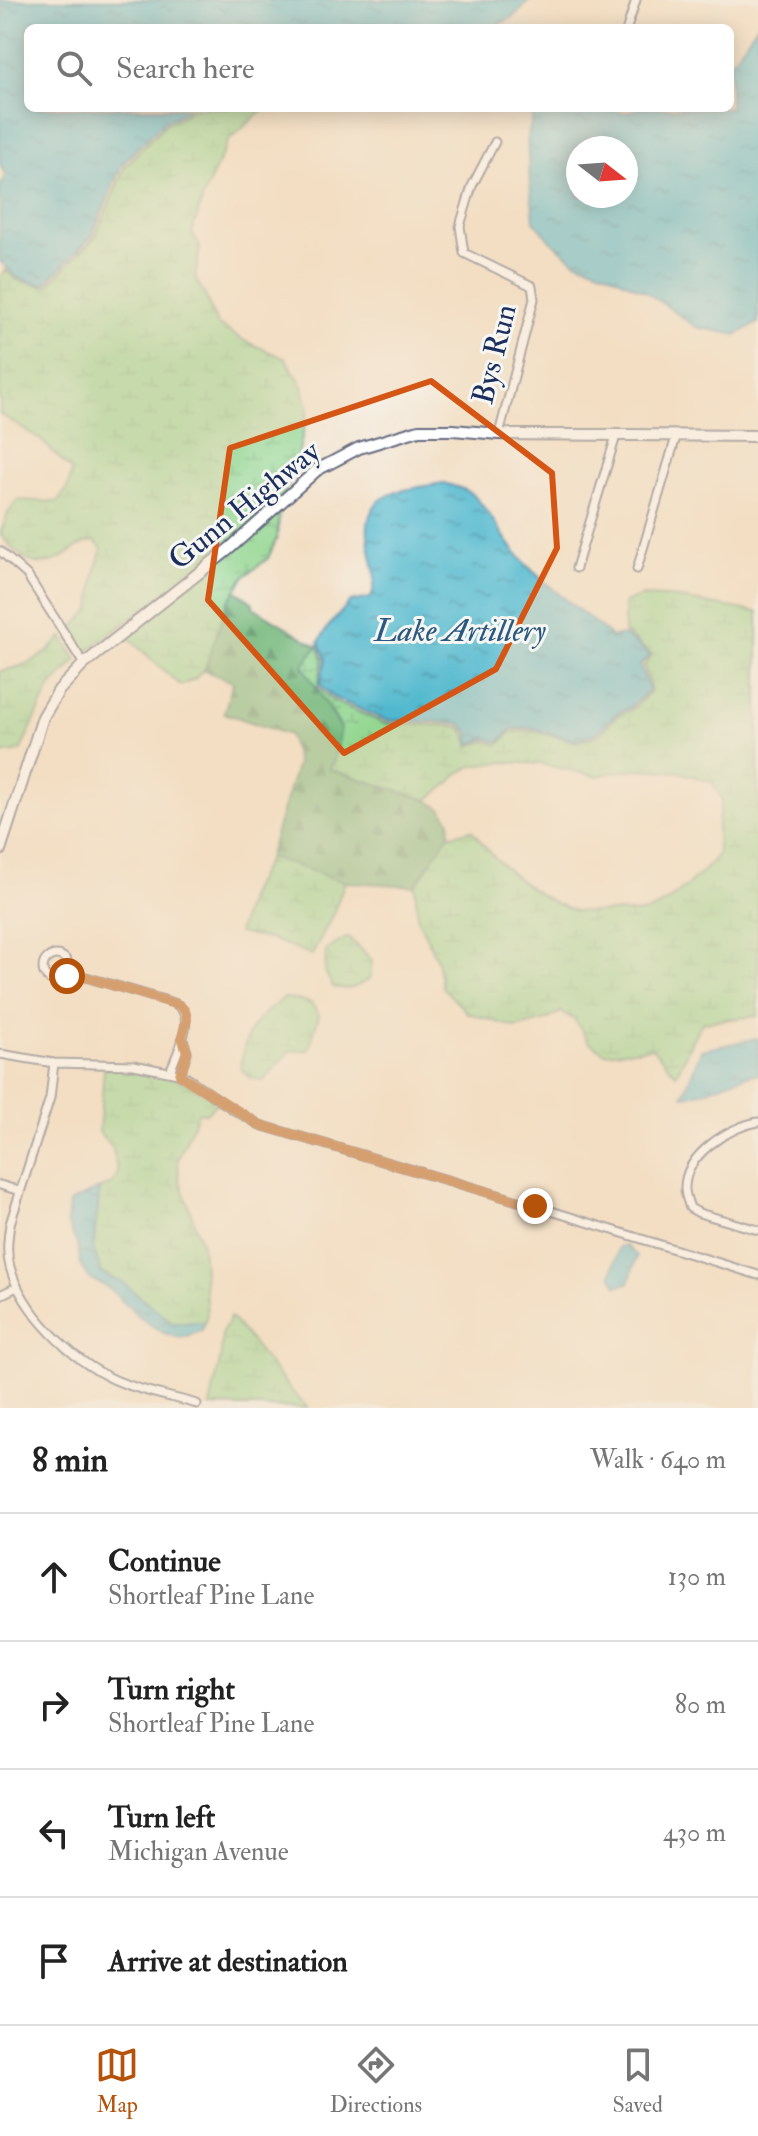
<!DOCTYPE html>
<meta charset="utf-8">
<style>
:root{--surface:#fff;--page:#f6f6f6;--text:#222;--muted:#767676;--line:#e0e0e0;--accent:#b45309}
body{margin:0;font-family:"IM FELL Double Pica",serif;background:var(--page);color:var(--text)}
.compass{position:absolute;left:566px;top:136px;width:72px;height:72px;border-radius:50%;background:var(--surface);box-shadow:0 4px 20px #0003;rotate:107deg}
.stop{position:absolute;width:24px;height:24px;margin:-18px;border:6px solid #b45309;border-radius:50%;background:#fff}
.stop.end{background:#b45309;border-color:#fff;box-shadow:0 2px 8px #0008}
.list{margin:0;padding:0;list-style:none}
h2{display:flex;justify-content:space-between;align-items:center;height:104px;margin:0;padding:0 32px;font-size:34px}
h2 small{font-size:26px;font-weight:400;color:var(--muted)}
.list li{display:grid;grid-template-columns:52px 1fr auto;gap:24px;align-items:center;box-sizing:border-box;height:128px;padding:0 32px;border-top:2px solid var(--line)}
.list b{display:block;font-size:30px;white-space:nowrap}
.list p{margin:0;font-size:26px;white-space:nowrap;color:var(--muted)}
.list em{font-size:26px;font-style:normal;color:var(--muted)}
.icon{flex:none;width:44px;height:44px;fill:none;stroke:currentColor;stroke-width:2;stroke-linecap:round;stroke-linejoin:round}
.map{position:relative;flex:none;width:758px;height:1408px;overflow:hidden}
.search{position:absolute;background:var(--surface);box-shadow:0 4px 20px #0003;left:24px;right:24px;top:24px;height:88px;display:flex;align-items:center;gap:20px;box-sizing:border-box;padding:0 28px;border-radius:12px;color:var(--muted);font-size:30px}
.sheet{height:616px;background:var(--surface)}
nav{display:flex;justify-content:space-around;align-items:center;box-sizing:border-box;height:112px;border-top:2px solid var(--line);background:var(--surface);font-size:22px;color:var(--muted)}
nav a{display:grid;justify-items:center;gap:4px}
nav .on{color:var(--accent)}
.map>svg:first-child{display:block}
</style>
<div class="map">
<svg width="758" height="1408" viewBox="0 0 758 1408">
<defs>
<pattern id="forest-firs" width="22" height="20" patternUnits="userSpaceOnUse" patternTransform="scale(2)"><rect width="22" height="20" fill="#75b77a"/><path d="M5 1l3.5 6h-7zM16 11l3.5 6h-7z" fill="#5f9567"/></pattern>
<pattern id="wetland-marsh" width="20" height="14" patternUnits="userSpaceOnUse" patternTransform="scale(2)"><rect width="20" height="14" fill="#92d68f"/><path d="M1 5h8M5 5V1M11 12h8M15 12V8" fill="none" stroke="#7db87e"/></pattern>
<pattern id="water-ripples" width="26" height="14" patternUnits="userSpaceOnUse" patternTransform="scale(2)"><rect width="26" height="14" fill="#50b8ce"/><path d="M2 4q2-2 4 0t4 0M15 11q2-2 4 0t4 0" fill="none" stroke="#4296aa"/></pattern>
</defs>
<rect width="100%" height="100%" fill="#f6f6f2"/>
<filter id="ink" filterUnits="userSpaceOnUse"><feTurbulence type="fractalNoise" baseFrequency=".0125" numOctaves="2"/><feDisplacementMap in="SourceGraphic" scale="16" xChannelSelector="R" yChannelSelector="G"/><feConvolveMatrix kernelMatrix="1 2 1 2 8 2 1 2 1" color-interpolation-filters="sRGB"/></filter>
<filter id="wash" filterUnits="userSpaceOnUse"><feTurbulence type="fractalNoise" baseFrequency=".006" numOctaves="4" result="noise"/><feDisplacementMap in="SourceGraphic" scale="32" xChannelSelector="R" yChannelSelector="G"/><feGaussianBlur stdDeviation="1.8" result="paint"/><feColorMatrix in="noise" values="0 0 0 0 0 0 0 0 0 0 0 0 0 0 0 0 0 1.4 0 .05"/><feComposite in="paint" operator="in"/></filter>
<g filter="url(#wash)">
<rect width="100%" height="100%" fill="#f3dec3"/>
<path fill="url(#forest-firs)" stroke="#48736c" stroke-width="2" d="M235 590 253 603V607L317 646 303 666 341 728 334 761 329 769 427 800 442 809 450 821 449 836 415 886 345 882 268 858 297 763 289 735 224 713 233 682 203 670 227 604Z"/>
<path fill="url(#wetland-marsh)" stroke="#568276" stroke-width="2" d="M190 108H265L228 141 203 197 192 233 200 247 195 278 205 295 217 324 245 341 286 359 303 386 308 410 298 455 284 495 226 547 81 656 67 633 91 610 95 573 102 549 95 541C83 542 76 548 66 555 35 575 19 557 0 534L8 513 18 500 57 502 67 489 72 471 41 440 0 414V276L6 270 17 280 46 287 95 237 125 166 165 124 186 114Z
M280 508 277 538 268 558 244 577 227 604 205 668 196 678 181 686 125 635Z
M642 596 670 597 758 612V1016L703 1022C691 1037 686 1057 676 1074L652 1048 605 1053 589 1042 574 1019 561 1012 546 1020 516 1028 468 1013 442 987 437 960 418 919 415 886 448 836 472 830C496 863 532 896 572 910 585 914 602 911 616 912 625 912 638 914 646 912 669 905 704 872 718 854L717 828 722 800 712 782 680 772 635 769 596 776 541 764 504 762 472 766 457 774 450 783 427 800 329 769 334 761 341 728 303 666 318 645 323 659 318 687 333 701 384 723 459 726 466 733 469 746 486 741 499 745 511 732 533 731 578 742 599 735 615 717 633 709 651 691 644 666 652 655 624 632V603Z
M62 637 77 660 51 686 20 751 0 754V671C26 667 45 657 62 637Z
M269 857 345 882 332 916 312 955 273 940 238 933 249 895Z
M348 937 372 960 370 978C357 988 349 991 333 987L325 972 326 950Z
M284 998 310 1002 319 1015 309 1050 290 1051 263 1081 251 1078 241 1069C243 1033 255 1018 284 998Z
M104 1068C153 1069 177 1074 218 1102L206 1113H198L178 1159 179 1178 202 1245 207 1314 205 1322 173 1323 123 1283 101 1273 93 1248 100 1188 112 1184 118 1173 113 1149 99 1132Z
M230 1317C258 1346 278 1380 308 1408L210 1406 221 1356 222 1333Z"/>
<path fill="url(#water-ripples)" stroke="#367496" stroke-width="2" fill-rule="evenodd" d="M0 0H529C520 15 503 25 486 28H28V108H187L184 112 163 122 122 164 92 236 44 285 18 278 0 261V188L5 175 0 164V30L3 12Z
M758 24V323L736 335 696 327 646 292 608 273 575 261 552 242 534 221 529 174 527 139 534 112 541 108H598L628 113 639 108H730V61L734 58ZM578 148H626V196H578Z
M443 483C452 486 465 488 472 494 491 512 503 539 521 559 548 589 582 610 611 637L624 635 650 655 640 665 649 690 631 707 614 715 597 733 576 740 533 728 511 729 499 742 486 738 470 744 469 732 460 723 385 720 334 698 320 685 326 659 319 642 327 628 350 602 371 598C378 576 374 571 370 550 357 491 398 491 443 483Z
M758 1038V1074C731 1077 709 1094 683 1096L701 1050Z
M100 1188 93 1248 101 1273 123 1283 173 1323 205 1322 202 1331 181 1338 164 1333 143 1320 107 1287 90 1279 81 1267 78 1247 67 1222 69 1203Z
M626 1246 637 1256 629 1283 617 1286 611 1275 619 1247Z"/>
</g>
<g filter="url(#ink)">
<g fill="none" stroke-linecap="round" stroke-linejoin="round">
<defs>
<path id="street" d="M627 28 636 0
M495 142 472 186 460 226 464 253 532 286 534 299 499 434
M0 551 27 575 84 664
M576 568 616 436
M637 569 676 437
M43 968a13 13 0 1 1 26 0a13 13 0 1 1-26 0Z
M69 972 174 1003C199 1015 177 1052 170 1072
M0 1054 54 1063 134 1065 183 1075 234 1110 260 1125 535 1206 758 1275
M54 1063 50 1098 10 1224C8 1238 6 1253 10 1267 22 1312 72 1360 113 1379 139 1391 169 1396 197 1404
M180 1075 187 1052 183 1039
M758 1122C729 1127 684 1155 685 1189 685 1195 688 1202 690 1208L699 1213 758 1230
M0 1185 20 1191
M0 1295 17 1287"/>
<path id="secondary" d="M0 850 43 717 59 690 84 664 229 549 317 470 359 448 419 430H453L499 434 758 436"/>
</defs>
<use href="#street" stroke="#676c81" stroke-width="11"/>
<use href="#secondary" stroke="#676c81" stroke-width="14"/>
<use href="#street" stroke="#fff" stroke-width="7"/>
<use href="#secondary" stroke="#fff" stroke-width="10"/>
</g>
</g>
<g fill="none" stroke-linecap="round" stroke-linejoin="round" filter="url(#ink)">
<path stroke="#b45309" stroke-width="10" d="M67 976 69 972 179 1005 185 1011 187 1019 182 1037 187 1052 180 1075 260 1125 535 1206"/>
</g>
<path d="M0 0H758V1408H0ZM431 381 552 473 557 548 496 669 344 753 208 600 230 448Z" fill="#f3dec3" fill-opacity=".55" fill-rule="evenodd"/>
<path fill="none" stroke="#d45514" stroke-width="6" stroke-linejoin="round" d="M431 381 552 473 557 548 496 669 344 753 208 600 230 448Z"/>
<g text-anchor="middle" stroke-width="6" stroke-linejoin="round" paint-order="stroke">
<g font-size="30" fill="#1b2f5e" stroke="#f6f6f2">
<text transform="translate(494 354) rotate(-76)" y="10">Bys Run</text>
<text transform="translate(244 505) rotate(-39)" y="10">Gunn Highway</text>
</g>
<g font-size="32" font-style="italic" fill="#2b5880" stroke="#f6f6f2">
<text x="460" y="641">Lake Artillery</text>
</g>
</g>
</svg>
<svg class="compass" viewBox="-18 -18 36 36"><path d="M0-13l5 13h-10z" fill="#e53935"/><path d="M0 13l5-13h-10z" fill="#767676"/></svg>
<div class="stop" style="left:67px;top:976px"></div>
<div class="stop end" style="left:535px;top:1206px"></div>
<div class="search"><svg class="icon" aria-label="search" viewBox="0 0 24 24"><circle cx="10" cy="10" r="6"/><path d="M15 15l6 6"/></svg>Search here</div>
</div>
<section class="sheet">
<h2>8 min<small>Walk · 640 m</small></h2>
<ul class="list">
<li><svg class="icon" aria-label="ahead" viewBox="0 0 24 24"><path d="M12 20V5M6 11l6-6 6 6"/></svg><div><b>Continue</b><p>Shortleaf Pine Lane</p></div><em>130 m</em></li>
<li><svg class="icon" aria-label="right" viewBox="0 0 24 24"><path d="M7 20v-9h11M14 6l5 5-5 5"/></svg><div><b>Turn right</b><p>Shortleaf Pine Lane</p></div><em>80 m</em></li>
<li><svg class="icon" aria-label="left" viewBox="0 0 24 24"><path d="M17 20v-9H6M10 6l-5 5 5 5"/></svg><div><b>Turn left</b><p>Michigan Avenue</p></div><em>430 m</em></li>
<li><svg class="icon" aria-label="arrive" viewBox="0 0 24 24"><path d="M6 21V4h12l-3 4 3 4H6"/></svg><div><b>Arrive at destination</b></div></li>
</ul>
</section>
<nav>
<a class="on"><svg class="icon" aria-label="map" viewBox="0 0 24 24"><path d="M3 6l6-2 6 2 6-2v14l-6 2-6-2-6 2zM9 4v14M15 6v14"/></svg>Map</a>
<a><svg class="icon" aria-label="directions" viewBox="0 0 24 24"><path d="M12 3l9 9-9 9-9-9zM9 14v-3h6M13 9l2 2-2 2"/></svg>Directions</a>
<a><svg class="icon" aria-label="saved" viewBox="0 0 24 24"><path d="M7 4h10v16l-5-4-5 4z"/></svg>Saved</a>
</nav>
